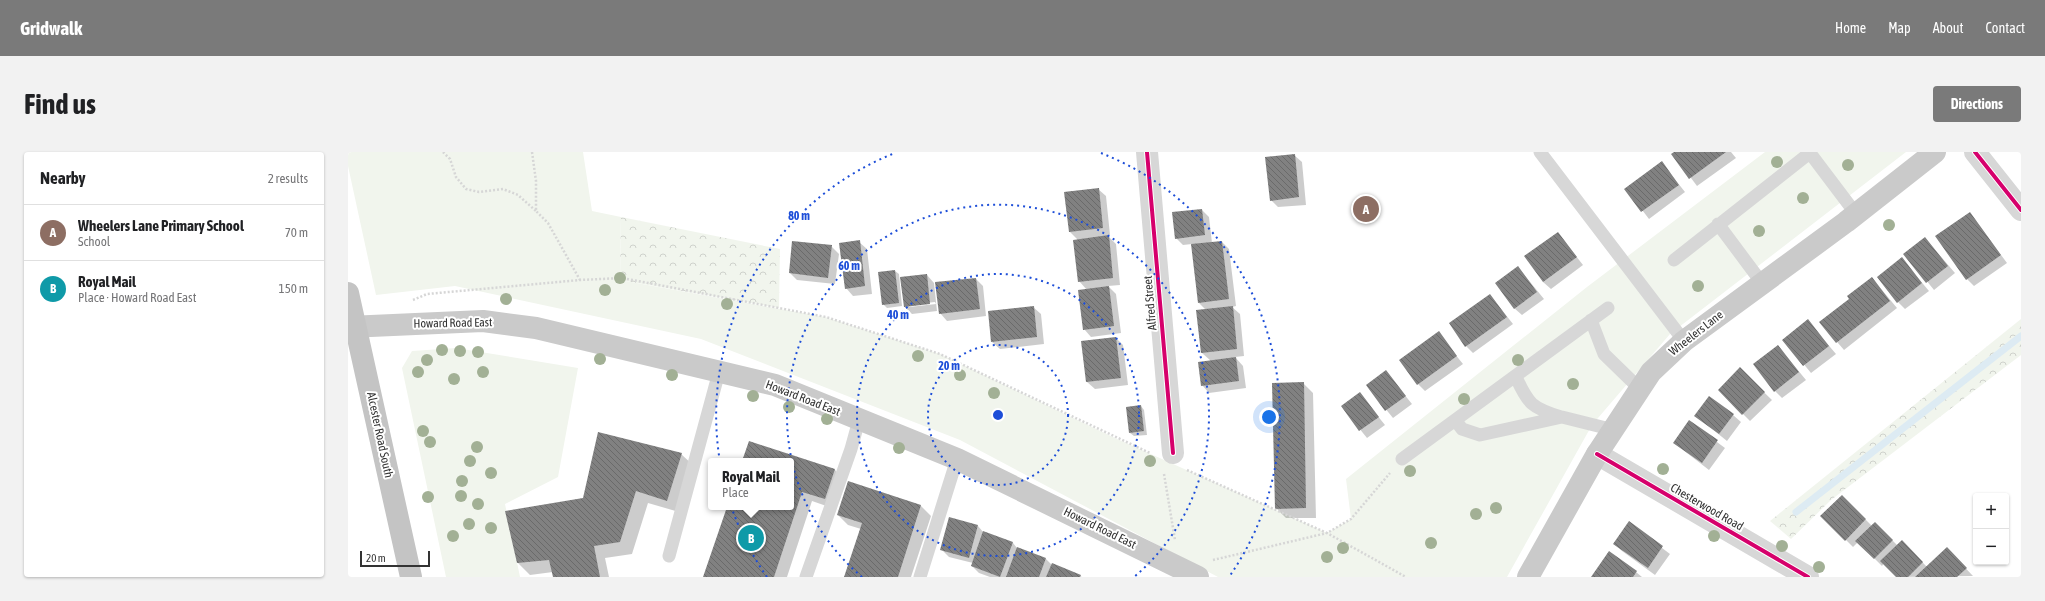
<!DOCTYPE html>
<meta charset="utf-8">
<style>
:root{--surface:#fff;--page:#f2f2f2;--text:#202124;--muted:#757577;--line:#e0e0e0;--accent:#7a7a7a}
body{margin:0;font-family:"Asap Condensed",sans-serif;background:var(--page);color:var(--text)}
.controls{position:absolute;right:12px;bottom:12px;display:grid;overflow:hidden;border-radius:4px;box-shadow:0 1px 3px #0004}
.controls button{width:36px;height:36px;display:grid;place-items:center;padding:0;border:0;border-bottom:1px solid var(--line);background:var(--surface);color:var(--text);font:20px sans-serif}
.scale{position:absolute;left:12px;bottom:10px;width:70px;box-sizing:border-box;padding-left:4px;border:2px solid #333;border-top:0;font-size:11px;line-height:14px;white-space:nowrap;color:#333;-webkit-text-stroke:3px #fff;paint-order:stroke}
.you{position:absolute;left:921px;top:265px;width:14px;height:14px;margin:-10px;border:3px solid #fff;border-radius:50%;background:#1a73e8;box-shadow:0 0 0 6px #1a73e833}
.badge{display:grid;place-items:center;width:26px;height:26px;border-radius:50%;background:var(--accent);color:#fff;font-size:13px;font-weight:700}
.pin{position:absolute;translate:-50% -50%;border:2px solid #fff;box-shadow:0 1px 4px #0006}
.popup{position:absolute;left:360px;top:306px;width:86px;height:52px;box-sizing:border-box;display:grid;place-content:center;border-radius:4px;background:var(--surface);filter:drop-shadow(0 1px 3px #0005);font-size:13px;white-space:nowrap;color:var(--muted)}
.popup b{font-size:15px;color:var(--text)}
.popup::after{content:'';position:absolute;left:50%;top:100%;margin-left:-8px;border:8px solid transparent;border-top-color:var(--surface)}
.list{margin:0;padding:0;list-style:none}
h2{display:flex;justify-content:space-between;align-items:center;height:52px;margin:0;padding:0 16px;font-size:17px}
h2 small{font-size:13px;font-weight:400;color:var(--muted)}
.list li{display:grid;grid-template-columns:26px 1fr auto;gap:12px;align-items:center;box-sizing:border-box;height:56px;padding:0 16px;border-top:1px solid var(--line)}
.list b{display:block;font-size:15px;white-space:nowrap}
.list p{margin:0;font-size:13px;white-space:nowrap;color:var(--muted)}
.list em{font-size:13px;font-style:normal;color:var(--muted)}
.map{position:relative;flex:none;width:1673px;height:425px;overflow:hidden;border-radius:4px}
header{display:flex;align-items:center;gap:24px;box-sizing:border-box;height:56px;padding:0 20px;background:var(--accent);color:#fff}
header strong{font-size:19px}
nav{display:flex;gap:22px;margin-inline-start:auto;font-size:14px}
.intro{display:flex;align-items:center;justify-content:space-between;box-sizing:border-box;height:96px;padding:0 24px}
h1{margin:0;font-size:28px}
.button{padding:10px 18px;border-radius:4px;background:var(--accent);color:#fff;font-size:14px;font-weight:700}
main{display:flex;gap:24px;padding:0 24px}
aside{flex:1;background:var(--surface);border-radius:4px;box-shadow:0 1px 3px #0004}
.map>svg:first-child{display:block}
</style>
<header>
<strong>Gridwalk</strong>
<nav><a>Home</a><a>Map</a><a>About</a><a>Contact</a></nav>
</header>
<div class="intro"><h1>Find us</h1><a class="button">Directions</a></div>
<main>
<aside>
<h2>Nearby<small>2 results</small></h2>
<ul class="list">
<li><span class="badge" style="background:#8d6e63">A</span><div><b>Wheelers Lane Primary School</b><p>School</p></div><em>70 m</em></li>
<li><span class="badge" style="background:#0f9aa8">B</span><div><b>Royal Mail</b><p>Place · Howard Road East</p></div><em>150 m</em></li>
</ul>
</aside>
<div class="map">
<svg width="1673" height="425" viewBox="0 0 1673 425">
<defs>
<pattern id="forest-crowns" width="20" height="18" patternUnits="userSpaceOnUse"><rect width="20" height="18" fill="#f1f5ed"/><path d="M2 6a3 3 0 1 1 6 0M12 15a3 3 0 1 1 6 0" fill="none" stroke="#cfd2cc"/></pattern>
<pattern id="building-back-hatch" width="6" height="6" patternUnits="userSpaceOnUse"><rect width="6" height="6" fill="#818181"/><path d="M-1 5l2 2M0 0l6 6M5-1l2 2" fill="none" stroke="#6a6a6a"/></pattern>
</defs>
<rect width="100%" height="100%" fill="#fff"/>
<path fill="#f1f5ed" d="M0 0H235L244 59 273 65 272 128 477 165 592 202 767 286 979 381 1003 367 998 327 1239 135 1417 0H1558L1322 182 1244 273 1159 425H870L612 288 353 187 107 134 28 143 0 14Z
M108 196 230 216 210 325 157 352 172 425H98L54 216 64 199Z"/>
<path fill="url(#forest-crowns)" d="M273 65 432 97 431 156 272 128Z
M1673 167V203L1483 348 1443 387 1422 369Z"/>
<path fill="#0003" fill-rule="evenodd" d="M1328 0H1383L1388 6 1349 34 1325 2Z
M946 3 954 10 958 53 930 55 923 48Z
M1314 11 1337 40 1301 67 1278 37Z
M750 37 758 44 762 83H759L768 92 772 133 760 134 768 142 773 181 743 185 736 177 739 138 731 129 730 88 722 80 717 40Z
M854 58 861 65 864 91 874 90 881 97 888 154 884 155 892 162 896 204 887 205 895 214 898 236 861 241 854 233 863 209 854 201 858 158 851 151 844 92 835 93 828 86Z
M1622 61 1659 111 1626 134 1619 127Z
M1210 81 1235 113 1203 137 1195 130Z
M1577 86 1607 121 1586 138 1557 102Z
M511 90 519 97 524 142 505 144 498 136Z
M483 94 491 102 487 132 449 128 442 121Z
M1554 107 1581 139 1557 157 1550 150Z
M1170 115 1196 147 1174 163 1166 156Z
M547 119 551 122 554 154 539 156 535 152Z
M579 123 586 131 589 159 564 162 557 155ZM587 150 588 152 561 155V153Z
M1524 126 1549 156 1496 198 1472 170 1502 147Z
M628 127 635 134 638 164 599 169 592 161Z
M1142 143 1165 172 1125 201 1118 194Z
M685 155 693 162 696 192 652 197 644 190Z
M1460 169 1488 202 1463 221 1436 188Z
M1090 181 1115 212 1077 239 1070 232Z
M768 186 775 193 780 233 747 237 739 230Z
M1430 194 1458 228 1434 246 1427 239Z
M1392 217 1424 248 1402 269 1371 238Z
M1038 220 1064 252 1045 266 1019 234Z
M955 231 965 241 968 366H938L928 356Z
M1012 242 1037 273 1019 286 994 255Z
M793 254 796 258 799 283 786 284 782 281Z
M1385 263 1393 270 1379 289 1348 264Z
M1342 270 1377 296 1361 318 1326 291Z
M401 290 487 318 497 328 487 357 464 349 439 425H356L380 355H443V309H395Z
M333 302 346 314 331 360 300 351 284 402 257 406 261 425H206L205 420 182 423 170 411 158 360 235 347Z
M500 331 573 354 583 364 563 425H497L513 377 500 373 490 363Z
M1494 344 1524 374 1527 371 1549 393 1554 389 1579 415 1606 404 1625 424 1549 425 1536 411 1534 414 1510 390 1505 395 1474 364Z
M1281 371 1322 402 1307 423 1274 399 1266 392Z
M630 374 636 381 665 391 669 396 698 407 704 413 734 425H642L631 421 624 414 625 411 601 405 593 397Z
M1288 420 1294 425H1244Z"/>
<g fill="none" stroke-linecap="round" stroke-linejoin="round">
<path stroke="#ddebf3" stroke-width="7" d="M1448 360 1673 184"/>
</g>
<path fill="url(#building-back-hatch)" d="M1326 0H1378L1341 27 1323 2Z
M947 2 951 45 922 49 917 5Z
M1314 9 1331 33 1293 60 1276 37Z
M751 36 755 76 721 80 716 40Z
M854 57 857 83 827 87 824 60Z
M1622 60 1653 103 1618 128 1587 84Z
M1210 80 1229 105 1195 130 1176 104Z
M761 83 765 126 730 130 725 88Z
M1577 85 1600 114 1578 131 1555 102Z
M512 88 517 134 497 137 491 91Z
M444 89 484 93 480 126 441 121Z
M874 89 881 147 850 151 843 92Z
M1554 105 1574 131 1549 151 1529 125Z
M1170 114 1189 140 1166 157 1147 131Z
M547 118 551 151 534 153 530 120Z
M579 122 582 152 556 155 552 125Z
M1524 125 1542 149 1488 191 1471 170 1501 147 1499 144Z
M628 126 632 157 591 162 587 130Z
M761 134 766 174 735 178 730 138Z
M1142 142 1159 165 1117 195 1101 171Z
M686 154 689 185 643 190 640 159Z
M885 154 889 197 853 201 848 158Z
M1460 167 1481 194 1455 214 1434 188Z
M1091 179 1109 204 1069 233 1051 208Z
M768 185 773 226 738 230 733 189Z
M1430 193 1451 220 1426 240 1405 212Z
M888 205 891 229 853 234 850 210Z
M1392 215 1417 240 1394 263 1370 238Z
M1038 218 1058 244 1037 259 1018 233Z
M956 230 958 356 927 357 924 231Z
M1012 240 1031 265 1011 279 993 254Z
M1361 244 1386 262 1371 282 1346 264Z
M793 253 796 279 781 281 778 255Z
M1341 268 1370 288 1354 311 1325 291Z
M250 280 334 301 319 349 288 339 272 390 246 394 252 425H205L201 408 169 411 157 359 235 346Z
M401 289 487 317 477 347 454 340 426 425H355L379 355H443V309H394Z
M500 329 573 353 550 425H496L514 371 489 363Z
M1494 343 1518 367 1497 389 1472 364Z
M601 365 630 373 621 406 592 398Z
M1281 369 1315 394 1300 416 1265 392Z
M1527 370 1545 388 1526 407 1507 389Z
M635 379 665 390 652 425 623 414Z
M1554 388 1575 410 1560 425H1548L1532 409Z
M669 395 698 406 691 425H658Z
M1599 395 1619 416 1609 425H1567Z
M1261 399 1289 419 1285 425H1243Z
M704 411 733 423 732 425H698Z"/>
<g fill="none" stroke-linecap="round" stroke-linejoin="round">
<path stroke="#d6d6d6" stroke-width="2.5" stroke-dasharray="2 2" stroke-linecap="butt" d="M95 0 102 7 108 25 118 37 131 40 155 37 170 43 188 59
M184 0 188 29V59L200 71 232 128
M65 148 79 142 232 128 274 126 478 165 592 202 802 301
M839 318 979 381 1003 367 1042 321
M816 322 827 388
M865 408 979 381 1058 425"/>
<path stroke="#d7d7d7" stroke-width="13" d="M1192 0 1336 189
M1462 1 1508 62
M1370 72 1414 131
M1326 108 1463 0
M1243 168 1256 202 1292 237
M1168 225C1180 252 1184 256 1213 265
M1108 269 1114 277 1132 283 1214 265 1266 278
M1054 307 1260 156
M321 404 371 220
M458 425 503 297 511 268
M572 425 609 307"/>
<path stroke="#d7d7d7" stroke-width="22" d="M799 0 825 301
M1627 0 1673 58
M1249 302 1460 425"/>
<path stroke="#cacaca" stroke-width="22" d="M0 175 135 169 188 176 427 233 609 307 850 425
M1180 425 1249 302 1303 220 1336 189 1498 70 1587 0"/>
<path stroke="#c4c4c4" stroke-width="22" d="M0 141 63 425"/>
<defs>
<path id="cycleway" d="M799 0 825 301
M1627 0 1673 58
M1249 302 1460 425"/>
</defs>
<use href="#cycleway" stroke="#fff" stroke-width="6"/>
<use href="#cycleway" stroke="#d6006c" stroke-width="4"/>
</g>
<g fill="#a2b095">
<circle cx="1429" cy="10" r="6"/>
<circle cx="1500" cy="13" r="6"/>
<circle cx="1455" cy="46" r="6"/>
<circle cx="1541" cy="73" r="6"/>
<circle cx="1411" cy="79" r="6"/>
<circle cx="272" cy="126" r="6"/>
<circle cx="1350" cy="134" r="6"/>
<circle cx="257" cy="138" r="6"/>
<circle cx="158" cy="147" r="6"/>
<circle cx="379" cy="152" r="6"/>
<circle cx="94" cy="198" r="6"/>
<circle cx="112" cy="199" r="6"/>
<circle cx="130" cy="200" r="6"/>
<circle cx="570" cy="204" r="6"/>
<circle cx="252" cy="207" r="6"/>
<circle cx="79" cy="208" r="6"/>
<circle cx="1170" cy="208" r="6"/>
<circle cx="70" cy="220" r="6"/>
<circle cx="135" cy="220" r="6"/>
<circle cx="324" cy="223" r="6"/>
<circle cx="612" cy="223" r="6"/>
<circle cx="106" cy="227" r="6"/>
<circle cx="1225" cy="232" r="6"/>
<circle cx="646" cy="241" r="6"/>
<circle cx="405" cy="244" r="6"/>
<circle cx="1116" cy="247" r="6"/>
<circle cx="441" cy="255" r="6"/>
<circle cx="479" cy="267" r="6"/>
<circle cx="75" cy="279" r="6"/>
<circle cx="82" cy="290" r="6"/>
<circle cx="129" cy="295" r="6"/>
<circle cx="551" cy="296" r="6"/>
<circle cx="122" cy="309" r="6"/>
<circle cx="802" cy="309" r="6"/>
<circle cx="1315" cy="317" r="6"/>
<circle cx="1062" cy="319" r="6"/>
<circle cx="143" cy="321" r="6"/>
<circle cx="114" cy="329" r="6"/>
<circle cx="113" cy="344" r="6"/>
<circle cx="80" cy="345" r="6"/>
<circle cx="130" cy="352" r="6"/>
<circle cx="1148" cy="356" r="6"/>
<circle cx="1128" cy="362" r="6"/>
<circle cx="121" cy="372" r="6"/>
<circle cx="143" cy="376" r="6"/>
<circle cx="105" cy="384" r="6"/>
<circle cx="1366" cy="384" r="6"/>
<circle cx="1083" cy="391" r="6"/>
<circle cx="1434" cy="394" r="6"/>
<circle cx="995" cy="396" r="6"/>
<circle cx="979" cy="405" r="6"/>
<circle cx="1471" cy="415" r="6"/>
</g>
<g fill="none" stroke="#1d4ed8" stroke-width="2" stroke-dasharray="2 4">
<circle cx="650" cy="263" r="70"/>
<circle cx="650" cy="263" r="141"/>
<path d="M514 425A211 211 0 1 1 786 425"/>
<path d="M419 425A282 282 0 0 1 547 1M753 1A282 282 0 0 1 881 425"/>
</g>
<g text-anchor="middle" stroke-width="4" stroke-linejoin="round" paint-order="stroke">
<g font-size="12" fill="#333" stroke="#fff">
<text transform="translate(802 151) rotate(-95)" y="4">Alfred Street</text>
<text transform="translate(105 171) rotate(-1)" y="4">Howard Road East</text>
<text transform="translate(1348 181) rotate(-38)" y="4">Wheelers Lane</text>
<text transform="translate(455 246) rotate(21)" y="4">Howard Road East</text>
<text transform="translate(32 283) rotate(78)" y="4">Alcester Road South</text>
<text transform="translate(1359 355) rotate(30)" y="4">Chesterwood Road</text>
<text transform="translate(752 376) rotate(26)" y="4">Howard Road East</text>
</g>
</g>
<circle cx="650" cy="263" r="6" fill="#1d4ed8" stroke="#fff" stroke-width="2"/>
<g font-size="12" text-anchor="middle" font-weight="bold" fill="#1d4ed8" stroke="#fff" stroke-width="4" stroke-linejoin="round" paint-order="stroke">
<text x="451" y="68">80 m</text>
<text x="501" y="118">60 m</text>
<text x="550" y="167">40 m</text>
<text x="601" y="218">20 m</text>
</g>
</svg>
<div class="controls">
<button>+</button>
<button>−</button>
</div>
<div class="scale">20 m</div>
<div class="you"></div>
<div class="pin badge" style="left:1018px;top:57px;background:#8d6e63">A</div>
<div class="pin badge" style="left:403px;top:386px;background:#0f9aa8">B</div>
<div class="popup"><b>Royal Mail</b>Place</div>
</div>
</main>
